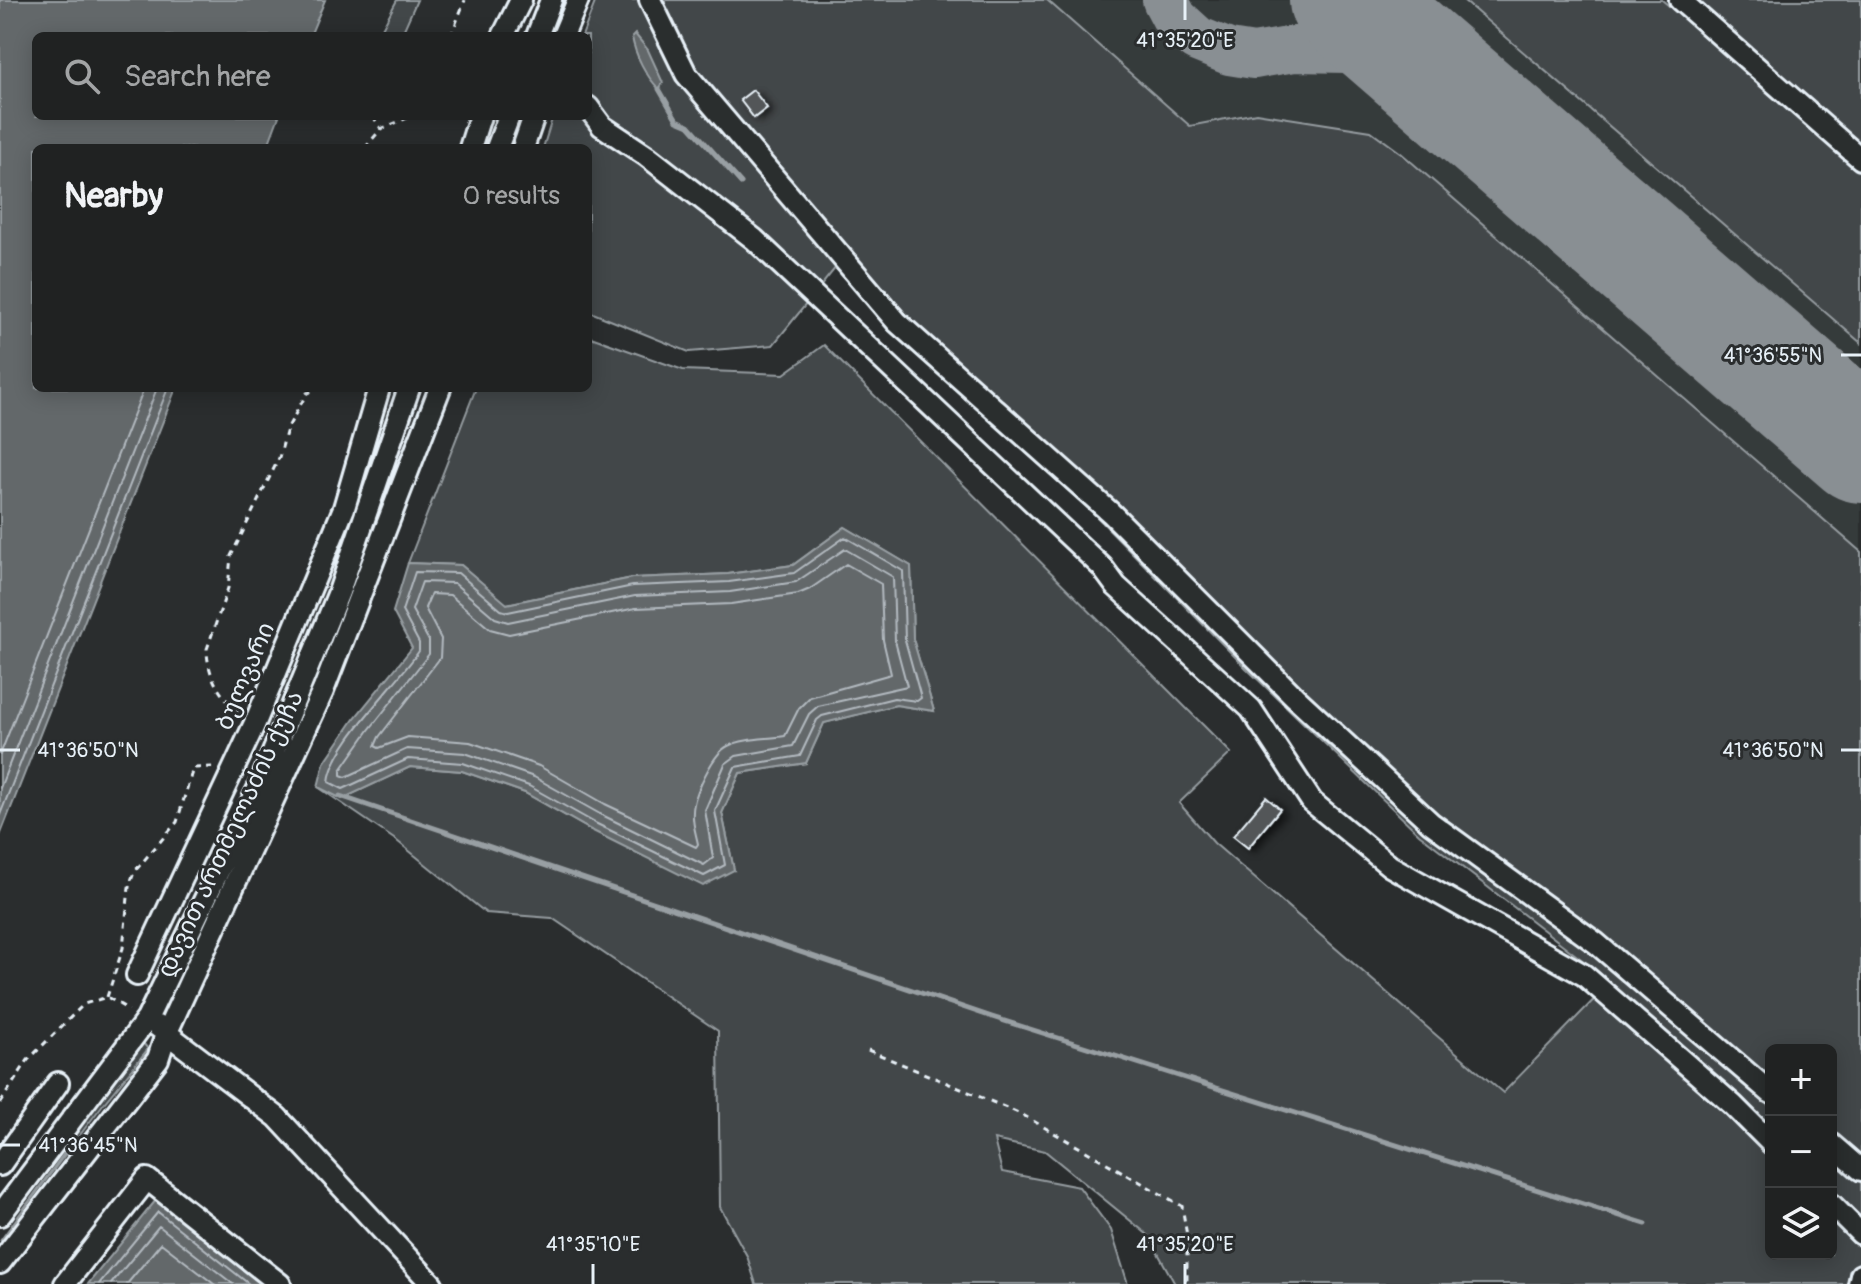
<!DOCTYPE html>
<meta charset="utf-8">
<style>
:root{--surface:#202222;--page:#282a2a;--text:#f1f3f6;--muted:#a2a4a5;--line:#3d3f40}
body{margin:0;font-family:Pangolin,"Noto Sans Georgian",sans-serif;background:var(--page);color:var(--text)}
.controls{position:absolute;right:24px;bottom:24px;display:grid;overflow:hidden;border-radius:12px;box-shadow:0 4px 20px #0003}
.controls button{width:72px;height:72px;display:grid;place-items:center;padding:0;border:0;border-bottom:2px solid var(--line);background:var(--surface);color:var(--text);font:40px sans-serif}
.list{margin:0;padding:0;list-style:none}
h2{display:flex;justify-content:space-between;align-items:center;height:104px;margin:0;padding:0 32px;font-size:34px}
h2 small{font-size:26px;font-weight:400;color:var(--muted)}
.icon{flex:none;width:44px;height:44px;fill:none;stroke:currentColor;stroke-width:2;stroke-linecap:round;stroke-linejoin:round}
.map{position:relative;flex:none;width:1861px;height:1284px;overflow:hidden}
.search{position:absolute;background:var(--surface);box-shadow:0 4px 20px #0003;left:32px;top:32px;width:560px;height:88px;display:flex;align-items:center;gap:20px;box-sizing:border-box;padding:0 28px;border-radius:12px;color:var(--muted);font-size:30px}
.panel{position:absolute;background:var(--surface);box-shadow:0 4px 20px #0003;left:32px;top:144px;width:560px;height:248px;border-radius:12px}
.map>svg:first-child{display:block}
</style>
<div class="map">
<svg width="1861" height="1284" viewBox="0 0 1861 1284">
<defs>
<filter id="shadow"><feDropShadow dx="6" dy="3.5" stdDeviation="4" flood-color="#0009"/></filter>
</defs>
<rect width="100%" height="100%" fill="#2a2d2e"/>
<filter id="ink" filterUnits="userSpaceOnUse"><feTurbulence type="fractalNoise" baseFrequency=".0125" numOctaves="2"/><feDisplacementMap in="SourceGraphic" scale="16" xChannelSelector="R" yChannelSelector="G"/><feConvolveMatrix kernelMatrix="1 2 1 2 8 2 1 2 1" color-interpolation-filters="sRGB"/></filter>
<g filter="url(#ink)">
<path fill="#363a3b" d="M637 0H1694L1861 146V1192L1831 1050H1771V1116L1598 971 1419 834 1248 670 1092 512 888 328 669 73Z"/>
<path fill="#424648" stroke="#959ca0" stroke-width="2" fill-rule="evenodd" d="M397 0H417L401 36H378Z
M596 0H1047L1190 126 1256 113 1371 131 1401 153 1861 552V1284H1175L1148 1235 1045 1151 994 1140 1002 1172 1079 1187 1111 1230 1128 1284H756L747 1256 720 1207 718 1031 552 918 486 913 397 841 318 787 342 799 410 767 462 771 525 793 591 830 734 870 722 813 740 773 806 763 824 723 896 705 934 711 913 639 911 566 845 527 793 565 728 574 632 578 506 604 461 565 408 563 476 388H588V336L683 370 784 374 824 345 1231 753 1179 803 1214 843 1503 1093 1611 982 1419 834 1248 670 1092 512 888 328 836 267 773 345 689 352 588 311V148H543L553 116H588V36H582ZM1771 1050H1831V1254H1771Z
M1463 0H1662L1861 168V343Z
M1694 0H1861V146Z
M139 1038 148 1049 104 1103 0 1241 62 1156Z"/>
<path fill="#63686b" stroke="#989fa3" stroke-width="2" d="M0 0H325L310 36H36V116H279L267 148H36V388H176L0 836Z
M635 34 648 50 663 83 659 89C646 76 635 55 632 37Z
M845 527 911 566 913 639 934 711 896 705 824 723 806 763 740 773 722 813 734 870 703 886 591 830 525 793 462 771 410 767 342 799 318 787 324 763 354 719 412 648 393 612 408 563 461 565 507 604 632 578 728 574 793 565Z
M156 1200 262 1284H88Z"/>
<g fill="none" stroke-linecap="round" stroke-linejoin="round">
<path stroke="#b3bac0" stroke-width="2" d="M845 537 903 571 905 640 921 698 917 701 894 698 822 716 817 720 800 756 735 767 715 811 725 865 704 876 595 823 529 786 463 763 408 759 343 789 329 782C332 745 397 684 419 651V643L402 611 415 572 458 573 501 610 508 612 633 586 729 582 794 573Z
M845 549 893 577 895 641 907 686 818 706 809 714 793 746 736 756 725 764 705 810 713 858 704 865 600 814 534 777 465 753 407 749 346 777 341 775V770L369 730 429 654V641L412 610 422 582 454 583 495 618 508 622 635 596 730 592 796 582Z
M846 564 881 584 883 640 891 674 810 697 799 708 785 736C767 739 744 738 728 746 713 753 693 796 693 812 692 823 696 834 698 844L696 847 605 804 539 766 470 742 408 737 379 748 375 746 379 737 440 658 441 639 425 608 431 594 450 595 490 629 509 634 636 608 731 604 798 594 810 589Z
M0 755 144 388
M0 788 157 388
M0 815 168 388
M99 1284 158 1212 249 1284
M111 1284 159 1226 233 1284
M127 1284 161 1243 214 1284"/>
<path stroke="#989fa3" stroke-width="5" d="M659 89 677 120 689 125 741 183
M340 796 992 1017 1646 1224"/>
<path stroke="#898f93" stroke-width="46" d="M1165 0 1175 19 1197 39 1229 52 1254 56 1294 49 1347 50 1375 54 1420 65 1463 100
M1380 0 1445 76"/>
<path stroke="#898f93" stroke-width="116" d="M1347 0 1861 445"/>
</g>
<path fill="#535759" stroke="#e8f1f8" stroke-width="2" filter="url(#shadow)" d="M753 90 767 108 754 118 740 100Z
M1266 797 1280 809 1248 848 1233 836Z"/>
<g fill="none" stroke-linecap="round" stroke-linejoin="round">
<defs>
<path id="minor" d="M650 0 686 74 897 322 1111 513 1295 697 1431 823 1596 943 1771 1093
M1680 0 1861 159
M503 36 521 0
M537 36 551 0
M563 36 578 0
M588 107 602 126 647 156 754 239 1102 567 1116 586 1251 709 1312 802 1390 866 1584 975 1733 1105 1771 1143
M470 148 480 116
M497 148 509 116
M523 148 534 116
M137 975 255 723 344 508 379 388
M157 1026 277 1117 432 1284
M1831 1144 1861 1170
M0 1165 58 1083
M1831 1204 1861 1234
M0 1215 147 1019 258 789 339 592 409 388
M0 1263 158 1059 166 1034 323 691 440 388
M65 1284 147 1179 280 1284
M1859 1284 1861 1275"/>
</defs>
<use href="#minor" stroke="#e8f1f8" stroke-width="26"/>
<path stroke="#e8f1f8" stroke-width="3" stroke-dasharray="6 6" stroke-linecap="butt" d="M451 36 465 0
M373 116 381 129
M365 148 381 129 412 116
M239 711C219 697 207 673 207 649L228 588 231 556 279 458 287 429 307 393 320 388
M107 997 123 948 129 887 134 872 177 822 193 768 213 767
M868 1050 1021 1114 1182 1206 1187 1236V1284
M0 1103 28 1060 84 1004 107 997 129 1010"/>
<use href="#minor" stroke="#2a2d2e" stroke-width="20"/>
</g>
</g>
<path fill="none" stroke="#e8f1f8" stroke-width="3" d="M1185 0V20M1841 355H1861M0 750H20M1841 750H1861M0 1145H20M593 1264V1284M1185 1264V1284"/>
<g text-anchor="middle" stroke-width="6" stroke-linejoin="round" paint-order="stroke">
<g font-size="24" fill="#e8f1f8" stroke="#2a2d2e">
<text transform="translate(245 676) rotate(-67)" y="8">ბულვარი</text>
<text transform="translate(230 834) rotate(-65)" y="8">დავით ართმელაძის ქუჩა</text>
</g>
</g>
<g font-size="20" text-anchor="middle" fill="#e8f1f8" stroke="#2a2d2e" stroke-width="6" stroke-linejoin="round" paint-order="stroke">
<text x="1185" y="47">41°35'20"E</text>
<text x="1773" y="362">41°36'55"N</text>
<text x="88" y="757">41°36'50"N</text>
<text x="1773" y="757">41°36'50"N</text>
<text x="88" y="1152">41°36'45"N</text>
<text x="593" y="1251">41°35'10"E</text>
<text x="1185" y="1251">41°35'20"E</text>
</g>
</svg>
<div class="controls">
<button>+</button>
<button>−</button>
<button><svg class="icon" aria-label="layers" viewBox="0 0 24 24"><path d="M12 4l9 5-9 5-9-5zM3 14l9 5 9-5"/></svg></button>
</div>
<div class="search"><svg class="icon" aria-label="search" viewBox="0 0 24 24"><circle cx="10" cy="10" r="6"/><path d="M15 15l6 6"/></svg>Search here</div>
<section class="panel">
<h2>Nearby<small>0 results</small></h2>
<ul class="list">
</ul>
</section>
</div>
